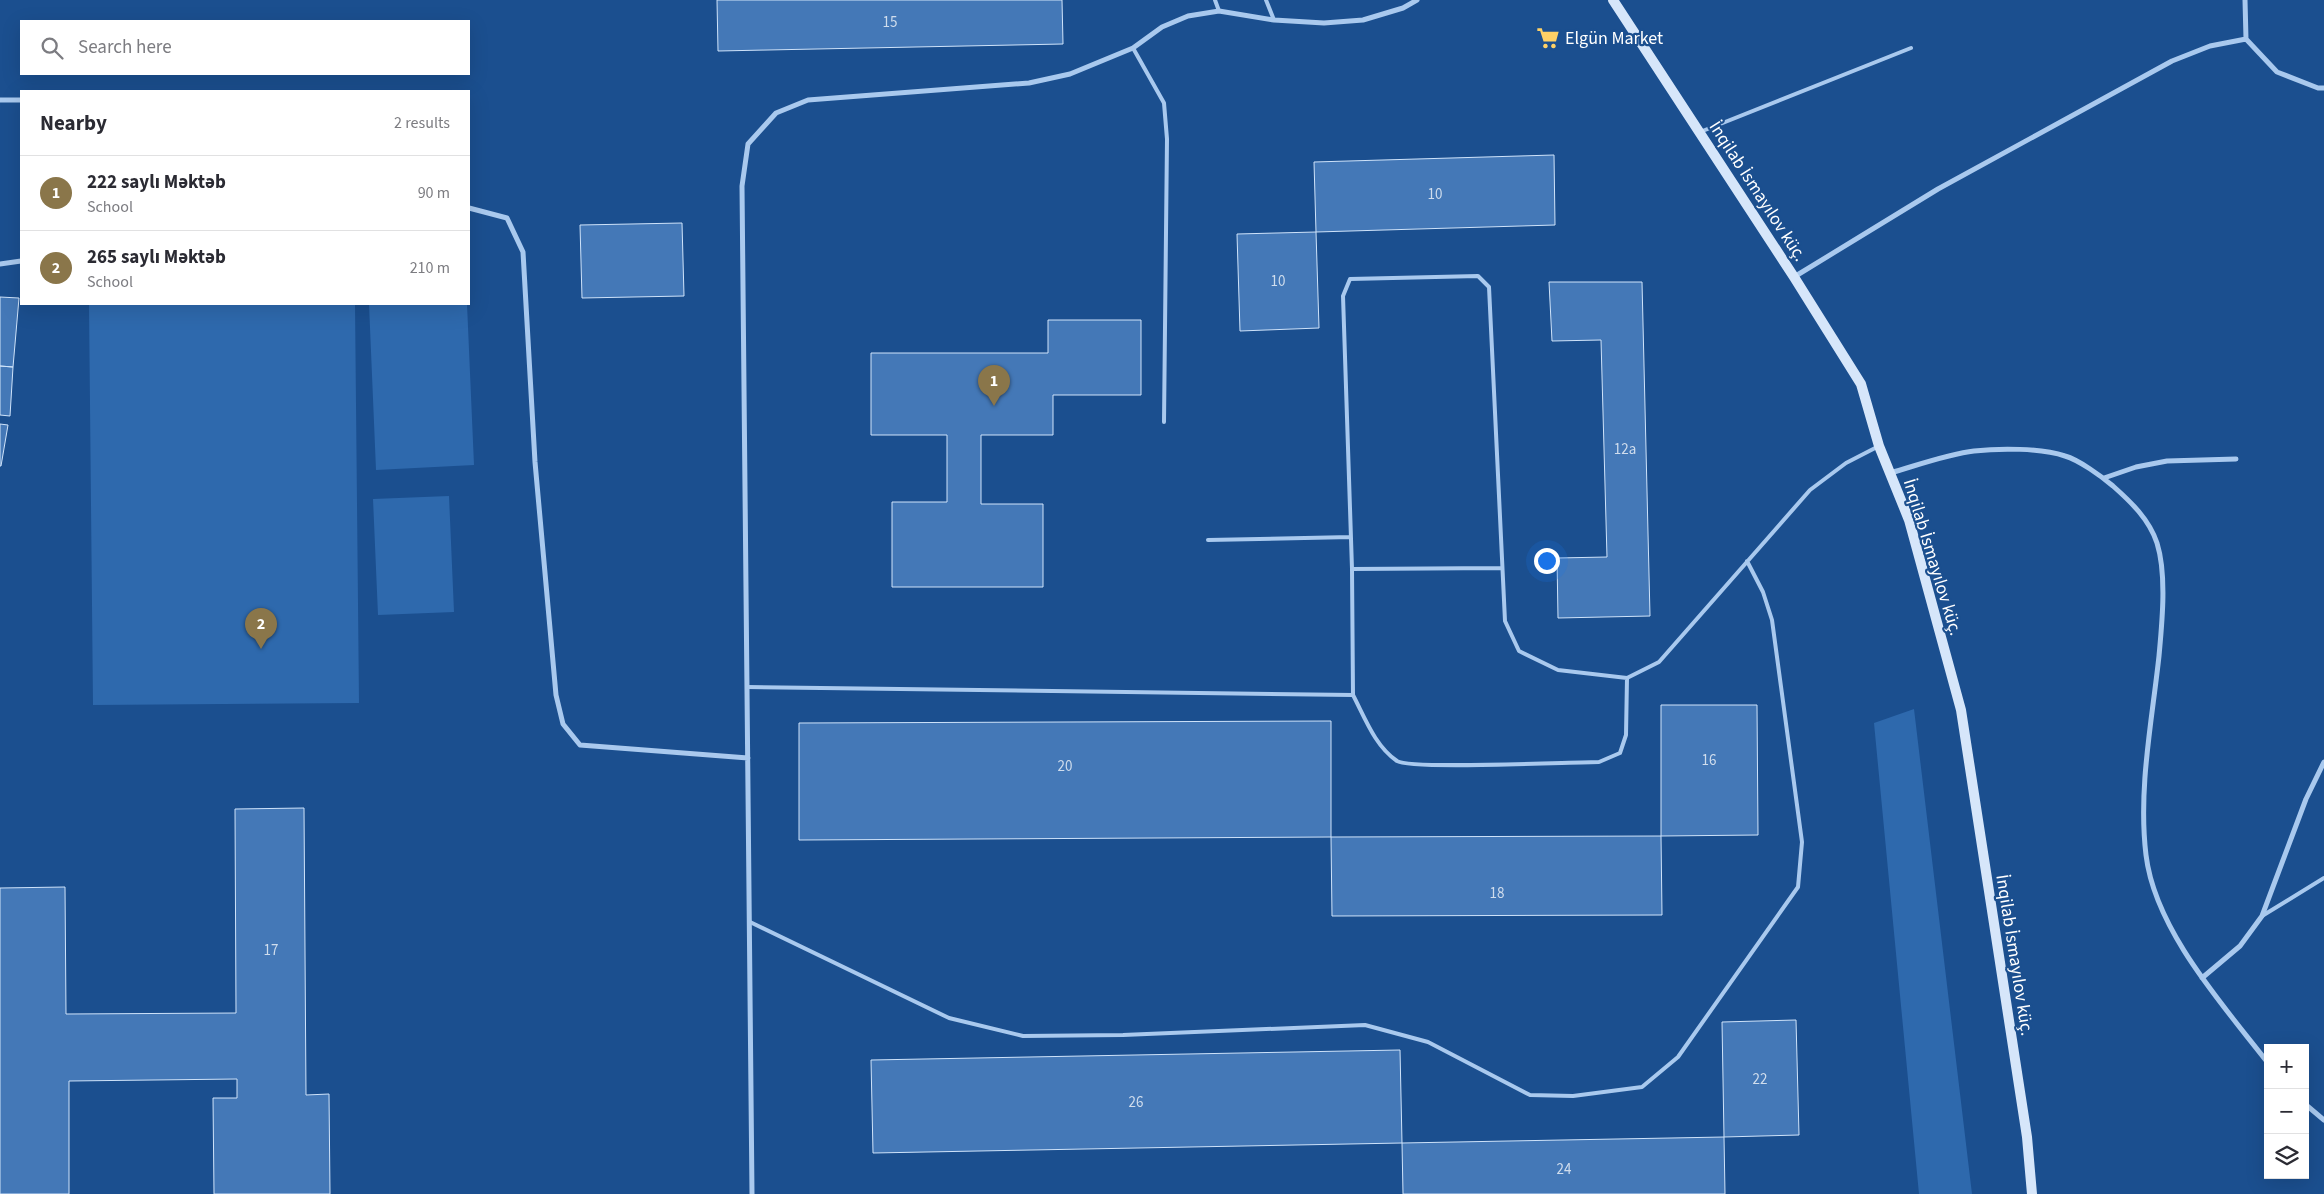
<!DOCTYPE html>
<meta charset="utf-8">
<style>
:root{--surface:#fff;--page:#f7f7f7;--text:#2b2b33;--muted:#7c7c81;--line:#e1e1e2;--accent:#8a764a}
body{margin:0;font-family:"Source Sans 3",sans-serif;background:var(--page);color:var(--text)}
.controls{position:absolute;right:15px;bottom:15px;display:grid;overflow:hidden;border-radius:0px;box-shadow:0 5px 20px #0002}
.controls button{width:45px;height:45px;display:grid;place-items:center;padding:0;border:0;border-bottom:1px solid var(--line);background:var(--surface);color:var(--text);font:25px sans-serif}
.you{position:absolute;left:1546px;top:560px;width:18px;height:18px;margin:-12px;border:4px solid #fff;border-radius:50%;background:#1a73e8;box-shadow:0 0 0 8px #1a73e833}
.badge{display:grid;place-items:center;width:32px;height:32px;border-radius:50%;background:var(--accent);color:#fff;font-size:16px;font-weight:700}
.pin{position:absolute;translate:-50% -41px;filter:drop-shadow(0 1px 2px #0008)}
.pin::after{content:'';position:absolute;top:26px;width:18px;height:15px;background:inherit;clip-path:polygon(0 0,100% 0,50% 100%)}
.list{margin:0;padding:0;list-style:none}
h2{display:flex;justify-content:space-between;align-items:center;height:65px;margin:0;padding:0 20px;font-size:21px}
h2 small{font-size:16px;font-weight:400;color:var(--muted)}
.list li{display:grid;grid-template-columns:32px 1fr auto;gap:15px;align-items:center;box-sizing:border-box;height:75px;padding:0 20px;border-top:1px solid var(--line)}
.list b{display:block;font-size:19px;white-space:nowrap}
.list p{margin:0;font-size:16px;white-space:nowrap;color:var(--muted)}
.list em{font-size:16px;font-style:normal;color:var(--muted)}
.icon{flex:none;width:28px;height:28px;fill:none;stroke:currentColor;stroke-width:2;stroke-linecap:round;stroke-linejoin:round}
.map{position:relative;flex:none;width:2324px;height:1194px;overflow:hidden}
.search{position:absolute;background:var(--surface);box-shadow:0 5px 20px #0002;left:20px;top:20px;width:450px;height:55px;display:flex;align-items:center;gap:12px;box-sizing:border-box;padding:0 18px;border-radius:0px;color:var(--muted);font-size:19px}
.panel{position:absolute;background:var(--surface);box-shadow:0 5px 20px #0002;left:20px;top:90px;width:450px;height:215px;border-radius:0px}
.map>svg:first-child{display:block}
</style>
<div class="map">
<svg width="2324" height="1194" viewBox="0 0 2324 1194">
<rect width="100%" height="100%" fill="#1b4f8f"/>
<path fill="#2e69ad" d="M89 304H355L359 703 93 705Z
M369 304H467L474 465 376 470Z
M449 496 454 612 378 615 373 499Z
M1914 709 1972 1194H1919L1874 723Z"/>
<path fill="#4478b7" stroke="#cfe3fa" d="M717 0H1062L1063 44 718 51Z
M1554 155 1555 225 1316 232 1314 162Z
M682 223 684 296 582 298 580 225Z
M1316 232 1319 328 1240 331 1237 234Z
M1549 282H1642L1650 616 1558 618 1557 558 1607 557 1601 340 1552 341Z
M0 297 19 298 13 367 0 366Z
M1048 320H1141V395H1053V435H981V504H1043V587H892V502H947V435H871V353H1048Z
M0 366 13 367 10 416 0 415Z
M0 424 8 425 1 466H0Z
M1661 705H1757L1758 835 1661 836Z
M1331 721V837L799 840V723Z
M304 808 306 1095 329 1094 330 1194H214L213 1098H237V1079L69 1081V1194H0V888L65 887 66 1014 236 1013 235 809Z
M1661 836 1662 915 1332 916 1331 837Z
M1796 1020 1799 1135 1724 1137 1722 1022Z
M1400 1050 1402 1143 873 1153 871 1060Z
M1724 1137 1725 1194H1403L1402 1143Z"/>
<g fill="none" stroke-linecap="round" stroke-linejoin="round">
<path stroke="#a9c9ee" stroke-width="4" d="M1215 0 1219 11
M1266 0 1274 20
M1133 48 1164 103 1167 139 1164 422
M1700 132 1911 48
M1208 540 1351 537
M1501 568 1352 569 1343 296 1350 279 1478 276 1489 287 1505 621 1519 651 1558 670 1627 678 1659 662 1810 490 1846 463 1879 446
M1352 569 1353 695
M747 687 1353 695C1365 718 1375 746 1397 761 1409 770 1572 762 1599 762L1620 753 1626 735 1627 678
M2262 916 2324 878
M750 922 949 1018 1023 1036 1123 1035 1365 1025 1428 1042 1530 1095 1573 1096 1642 1087 1678 1057 1798 887 1802 842 1772 620 1763 592 1747 561"/>
<path stroke="#a9c9ee" stroke-width="5" d="M2245 0 2246 39
M0 100H21
M469 208 507 218 523 252 535 462 556 695 563 724 580 745 748 758
M0 264 21 261
M1794 277 1938 189 2172 61 2210 46 2246 39 2277 72 2318 88H2324
M1890 473C1915 466 1948 454 1974 451 2000 448 2040 448 2065 456 2079 460 2101 476 2113 486 2131 502 2149 519 2157 543 2167 575 2162 623 2159 656 2152 721 2138 789 2146 855 2155 930 2223 1005 2268 1063
M2104 478 2136 467 2167 461 2236 459
M2202 978 2240 946 2262 916 2306 799 2324 762
M2305 1104 2324 1120
M752 1194 742 186 748 144 776 113 808 100 1029 83 1070 74 1133 48 1162 27 1188 16 1219 11 1274 20 1324 23 1363 20 1403 8 1417 0"/>
<path stroke="#d6e6fa" stroke-width="10" d="M1613 0 1794 277 1861 384 1879 446 1909 520 1961 710 2027 1137 2032 1194"/>
</g>
<defs>
<symbol id="supermarket-bare" viewBox="-9 -9 18 18"><path d="M-6-5.5h2.5l.6 2H6L4.5 2H-2.5L-4.4-4H-6ZM-1.5 3.2a1.3 1.3 0 1 0 .1 0ZM3 3.2a1.3 1.3 0 1 0 .1 0Z" fill="#ffd166" stroke="#1b4f8f" stroke-width="2.5" paint-order="stroke"/></symbol>
</defs>
<g fill-rule="evenodd">
<use href="#supermarket-bare" x="1532" y="22" width="32" height="32"/>
</g>
<g text-anchor="middle" stroke-width="4.5" stroke-linejoin="round" paint-order="stroke">
<g font-size="15" fill="#d0dded">
<text x="890" y="27">15</text>
<text x="1435" y="199">10</text>
<text x="1278" y="286">10</text>
<text x="1625" y="454">12a</text>
<text x="1709" y="765">16</text>
<text x="1065" y="771">20</text>
<text x="1497" y="898">18</text>
<text x="271" y="955">17</text>
<text x="1760" y="1084">22</text>
<text x="1136" y="1107">26</text>
<text x="1564" y="1174">24</text>
</g>
<g font-size="18" fill="#fff" stroke="#1b4f8f" text-anchor="start">
<text x="1565" y="44">Elgün Market</text>
</g>
<g font-size="18" fill="#fff" stroke="#1b4f8f">
<text transform="translate(1758 191) rotate(57)" y="6">İnqilab İsmayılov küç.</text>
<text transform="translate(1933 557) rotate(73)" y="6">İnqilab İsmayılov küç.</text>
<text transform="translate(2015 955) rotate(81)" y="6">İnqilab İsmayılov küç.</text>
</g>
</g>
</svg>
<div class="controls">
<button>+</button>
<button>−</button>
<button><svg class="icon" aria-label="layers" viewBox="0 0 24 24"><path d="M12 4l9 5-9 5-9-5zM3 14l9 5 9-5"/></svg></button>
</div>
<div class="you"></div>
<div class="pin badge" style="left:994px;top:406px">1</div>
<div class="pin badge" style="left:261px;top:649px">2</div>
<div class="search"><svg class="icon" aria-label="search" viewBox="0 0 24 24"><circle cx="10" cy="10" r="6"/><path d="M15 15l6 6"/></svg>Search here</div>
<section class="panel">
<h2>Nearby<small>2 results</small></h2>
<ul class="list">
<li><span class="badge">1</span><div><b>222 saylı Məktəb</b><p>School</p></div><em>90 m</em></li>
<li><span class="badge">2</span><div><b>265 saylı Məktəb</b><p>School</p></div><em>210 m</em></li>
</ul>
</section>
</div>
